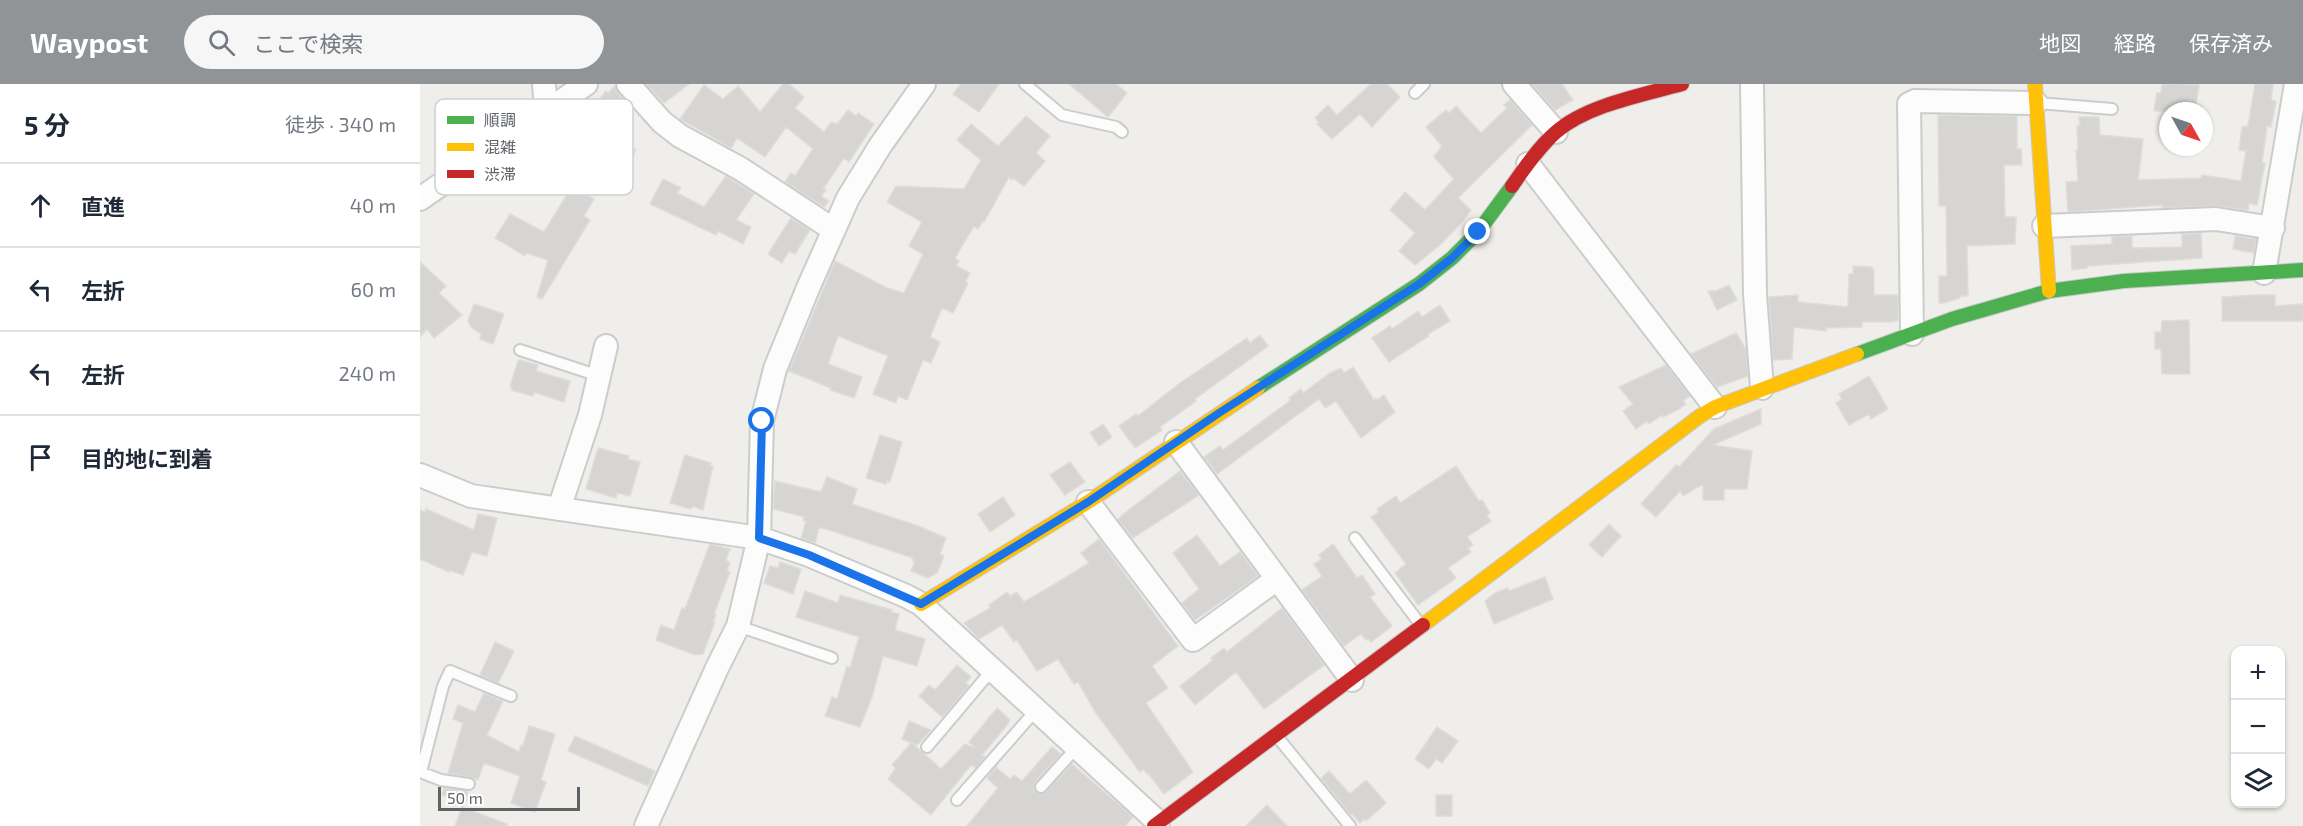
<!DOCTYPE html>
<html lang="ja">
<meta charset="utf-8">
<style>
:root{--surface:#fff;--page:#f6f6f7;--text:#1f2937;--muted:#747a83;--line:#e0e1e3;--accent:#919496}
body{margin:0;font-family:"Exo 2","Noto Sans JP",sans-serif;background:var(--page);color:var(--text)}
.controls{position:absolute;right:18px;bottom:18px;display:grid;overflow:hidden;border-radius:12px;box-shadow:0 2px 4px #0004}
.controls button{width:54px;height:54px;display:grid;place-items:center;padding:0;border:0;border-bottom:2px solid var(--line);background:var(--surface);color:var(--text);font:30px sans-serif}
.compass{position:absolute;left:1739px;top:18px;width:54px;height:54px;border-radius:50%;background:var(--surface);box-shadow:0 2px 4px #0004;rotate:130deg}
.scale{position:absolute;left:18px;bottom:15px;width:142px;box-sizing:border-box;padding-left:6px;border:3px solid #5f6368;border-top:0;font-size:16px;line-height:21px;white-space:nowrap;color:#5f6368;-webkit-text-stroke:4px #fff;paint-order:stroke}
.stop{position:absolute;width:18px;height:18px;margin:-14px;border:4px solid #1a73e8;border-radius:50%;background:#fff}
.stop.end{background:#1a73e8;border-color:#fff;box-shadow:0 2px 6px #0008}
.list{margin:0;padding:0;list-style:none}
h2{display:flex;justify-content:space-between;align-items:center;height:78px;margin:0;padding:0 24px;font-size:26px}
h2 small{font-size:20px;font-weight:400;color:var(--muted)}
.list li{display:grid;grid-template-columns:39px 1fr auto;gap:18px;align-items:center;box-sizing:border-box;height:84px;padding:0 24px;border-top:2px solid var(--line)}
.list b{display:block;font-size:22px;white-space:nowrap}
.list em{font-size:20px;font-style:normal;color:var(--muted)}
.icon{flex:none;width:33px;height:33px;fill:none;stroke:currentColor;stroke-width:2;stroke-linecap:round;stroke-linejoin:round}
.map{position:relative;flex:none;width:1883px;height:742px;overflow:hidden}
header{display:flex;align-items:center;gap:36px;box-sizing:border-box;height:84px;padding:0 30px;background:var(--accent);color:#fff}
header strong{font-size:28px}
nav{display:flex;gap:33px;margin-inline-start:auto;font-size:21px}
.search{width:420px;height:54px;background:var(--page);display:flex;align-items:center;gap:15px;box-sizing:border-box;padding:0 21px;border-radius:33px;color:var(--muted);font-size:22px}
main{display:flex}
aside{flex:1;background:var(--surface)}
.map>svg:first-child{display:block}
</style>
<header>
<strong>Waypost</strong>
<div class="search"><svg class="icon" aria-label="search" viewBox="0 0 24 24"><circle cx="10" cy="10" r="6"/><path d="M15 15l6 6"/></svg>ここで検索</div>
<nav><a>地図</a><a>経路</a><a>保存済み</a></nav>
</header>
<main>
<aside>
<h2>5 分<small>徒歩 · 340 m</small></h2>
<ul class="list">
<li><svg class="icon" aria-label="ahead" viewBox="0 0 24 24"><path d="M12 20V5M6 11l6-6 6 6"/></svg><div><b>直進</b></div><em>40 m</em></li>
<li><svg class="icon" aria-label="left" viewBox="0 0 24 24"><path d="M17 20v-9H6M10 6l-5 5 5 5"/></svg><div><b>左折</b></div><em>60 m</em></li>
<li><svg class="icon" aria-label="left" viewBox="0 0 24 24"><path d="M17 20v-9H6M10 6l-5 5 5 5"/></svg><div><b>左折</b></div><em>240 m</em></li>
<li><svg class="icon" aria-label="arrive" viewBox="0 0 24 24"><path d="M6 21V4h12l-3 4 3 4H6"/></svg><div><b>目的地に到着</b></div></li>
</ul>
</aside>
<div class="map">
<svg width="1883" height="742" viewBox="0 0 1883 742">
<rect width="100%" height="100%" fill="#efeeea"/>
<path fill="#d6d5d3" stroke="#deddd9" stroke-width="1.5" d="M226 0H269L244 19Z
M363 0H369L384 13 375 24 404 48 411 38 417 40 428 26 436 32 438 29 454 40 429 78 424 74 403 105 406 106 401 112 409 117 404 123 365 98 371 89 375 92 393 65 366 43 345 73 317 54 311 64 260 35 284 1 303 15 318 2 340 28Z
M541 0H579L559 28 533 10Z
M649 0H696L707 9 688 33Z
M951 0H967L980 13 952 43 940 30 912 55 897 40 899 38 895 34 908 21 917 31Z
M1112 0H1142L1153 16 1135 26Z
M1742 0 1779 1 1775 27H1734L1737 9H1741Z
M1835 0H1853L1851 16 1856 17 1851 43 1847 42 1842 79H1845L1837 121 1829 119 1828 126 1798 122 1742 124V121L1648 128 1646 98 1658 97 1656 66H1658L1657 42H1660L1659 33H1679L1680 51 1723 55 1718 96 1781 94 1782 91 1821 97 1826 67 1819 66 1822 43 1828 42Z
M195 2 198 9 212 25 190 50 216 66 205 86 189 77 162 108 174 115 164 132 170 136 122 215 117 213 128 176 106 169 105 172 75 154 90 130 124 148 151 104 142 99 145 95 102 61 126 44 153 66 178 37 176 35 179 32 174 27V21L186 7 188 9Z
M1090 16 1112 41 1038 114 1051 126 1044 136 1020 161 995 181 979 167 995 149 970 126 985 108 1005 126 1034 95 1014 73 1022 62 1006 43 1026 26 1029 29 1036 22 1061 49 1087 24 1084 21Z
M1518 31 1597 32V65H1601L1602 81H1584L1585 133H1596L1595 160 1547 162 1548 212H1540V214L1524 219H1519V192H1527L1526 122H1519Z
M606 32 630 52 616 69 625 77 604 102 593 94 592 96 589 93 564 138 563 137 558 145 554 142 535 174 539 177 536 182 550 189 545 198 548 199 533 229 522 224 510 253 520 258 511 279 503 276 487 316 478 312 476 319 453 310 468 272 418 252 408 280 442 293 434 314 410 306 411 304 369 287 415 177 467 204 484 209 503 170 489 162 502 138 467 118 476 102 544 105 561 76 537 56 551 40 578 62Z
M306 92 334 110 316 136 331 143 323 160 298 147 296 151 230 120 243 95 261 104 257 109 284 123Z
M371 134 390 146 375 170 369 167 362 179 348 170Z
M1781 149 1782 174 1667 182V184L1652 186 1651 162 1692 160V153L1712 152V164L1762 163V150Z
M1815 152 1836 155 1834 169 1813 165Z
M0 178 26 202 19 209 42 231 14 254 7 245 0 253Z
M1433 182 1452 183V186H1454V211H1478V236L1471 238H1442V243L1406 244V247L1374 243 1372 275 1353 276 1349 213 1378 211V218L1428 223 1429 190H1433Z
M1309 201 1317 216 1297 226 1288 207H1296Z
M1836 211H1855V222L1883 220V237H1802V213Z
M54 220 84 230 73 260 60 255 61 250 51 243 48 237Z
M1020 221 1030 237 1008 250 1009 252 969 278 952 254 970 242 972 245 998 227 1002 233Z
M1769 236 1770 290H1742L1741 265H1735V248H1741L1742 237Z
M1316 249 1326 265 1328 292 1297 303 1271 270Z
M840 251 848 262 775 315 776 317 740 343 742 346 715 364 699 342 716 330 718 332 760 299 827 254 830 259Z
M100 276 118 281 116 287 150 297 144 318 114 308 113 312 91 306 92 302H90L98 277Z
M1246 281 1270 312 1263 317 1266 320 1259 325 1243 333 1242 331 1229 340 1227 337 1216 345 1203 327 1213 320 1199 303Z
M933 283 954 316 956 314 957 316 964 311 975 328 941 354 916 317 905 324 899 315 797 390 784 373 800 362 803 366 871 316 869 314 881 305 883 309 910 289 921 284 924 289Z
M1449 292 1468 325 1451 335 1449 330 1429 341 1416 319 1422 315 1419 310Z
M1341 325V340L1293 361 1332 367 1327 405H1304V416H1283V400L1263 412 1260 407 1236 433 1221 420 1256 381 1259 383 1294 345Z
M683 340 692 353 679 362 670 349Z
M460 351 482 358 470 398 467 397 466 400 446 394Z
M178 364 209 372 208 375 220 378 210 412 197 409 196 414 166 405Z
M265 371 291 379 290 382H293L283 426 272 422 271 425 250 419Z
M650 378 665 398 645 411 630 391Z
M1036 382 1059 417 1062 416 1070 429 1067 431 1071 437 1047 453 1053 461 1048 464 1051 468 1028 484 1036 494 998 521 975 489 986 480 951 433 959 428 957 425 976 412 980 419Z
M760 387 779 411 713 454 698 436 701 432Z
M407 393 437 405 432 420 498 442 526 454 520 470 524 472 517 489 508 494 491 487 495 477 492 476 493 474 403 444H399L395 459 381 454 386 437 383 436 384 433 353 425 355 397 401 408Z
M583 413 595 431 570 448 558 430Z
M6 425 54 446 58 430 77 434 67 472 52 468 43 491 29 486V488L0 475V426L5 428Z
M1189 440 1201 452 1182 473 1169 461Z
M777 451 800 482 820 468 838 492 775 536 762 519 779 505 753 469Z
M679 455 758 562 732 582 748 604 726 619 773 688 744 710 728 689 727 690 723 685 720 688 676 629 658 598 654 600 638 575 617 587 597 556 594 558 582 541 559 555 544 539 570 524 569 521 587 508 590 512 597 508 604 518 633 501 669 479 661 469Z
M290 460 310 465 306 476 310 479 307 487 310 488 294 530 296 531 293 538H295L283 570 275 571 236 556 241 541 254 546 262 524 265 525Z
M913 460 937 494 942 491 955 510 950 513 972 542 951 558 948 555 946 556 941 550 924 562 882 506 902 492 894 480 902 475 899 471Z
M360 478 381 485 373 510 344 499 350 482 358 484Z
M1125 493 1133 515 1074 540 1065 517 1075 509 1088 504 1089 507Z
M385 507 418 519 420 511 472 526 471 528 479 530 475 546 505 555 497 582 463 572 452 613 440 643 405 632 412 613 417 615 427 582 430 584 439 553 376 533Z
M862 524 904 581 844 625 816 588 775 621 760 602 793 576 791 574 804 564 807 568Z
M75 558 94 567 78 599 60 591Z
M537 581 551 593 546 599 549 602 522 633 499 612 509 601 515 606Z
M64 609 83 617 67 651 99 668 101 661 103 662 109 642 135 650 121 696 126 698 115 728 91 719 100 692 64 679 58 696 50 693 28 689 43 639 33 635 38 621 55 628Z
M577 624 590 636 587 641 562 671 565 673 556 684 551 681 511 731 468 695 476 684 472 681 491 659 482 655 489 637 511 646 497 661 492 659 521 685 545 660 555 664 549 658Z
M1017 643 1038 657 1022 679 1016 675 1009 685 995 675Z
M155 652 235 687 228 702 148 667Z
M632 663 641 670 615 698 614 705 616 708 620 710 626 708 652 680 713 733 705 742H547L578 704 567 694 576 683 590 695 594 691 602 697Z
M909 687 930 710 946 696 966 719 946 737 944 735 940 739 932 730 931 731 901 694Z
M24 704 48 707 46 717 22 711Z
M1016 711H1032V732H1016Z
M847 721 867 742H826Z
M42 723 87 740V742H35Z"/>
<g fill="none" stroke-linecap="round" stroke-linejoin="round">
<defs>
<path id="lane" d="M605 0 642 31 696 43 702 48
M995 9 1004 0
M1618 19 1692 25
M100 266 179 292
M935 454 1000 540
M318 542 412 574
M859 655 930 742
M507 663 572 586
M0 688 21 696 49 700
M1 688 23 602 30 587 91 612
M621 703 657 663
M537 716 617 625"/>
<path id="street" d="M124 0 126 28
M208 0 242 38 260 52 321 85 414 146
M1094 0 1136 48
M1332 0 1335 210 1342 304
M1108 80 1295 323
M0 115 166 0
M1624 142 1796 135 1853 144
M1844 189 1876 0
M1492 250 1489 20 1495 17 1616 19
M756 358 932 596
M0 391 51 412 339 454 389 471 486 512 501 520 738 738
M668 418 773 556 857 495
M139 425 170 331 186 262
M226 742 297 584 318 542 339 454 342 337 355 285 388 204 428 114 460 62 504 0"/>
<path id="fast" d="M1437 270 1532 235 1629 207 1704 197 1883 186
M838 304 999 200 1032 174 1058 148 1092 102"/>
<path id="slow" d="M1615 0 1629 207
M501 520 668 418 838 304
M1003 541 1280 332 1295 323 1437 270"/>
<path id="jam" d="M1092 102C1105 83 1119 63 1136 48 1167 21 1223 11 1262 0
M734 742 1003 541"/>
</defs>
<use href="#lane" stroke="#cbcccc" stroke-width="14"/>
<use href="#street" stroke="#cbcccc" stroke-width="26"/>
<use href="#fast" stroke="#cacacb" stroke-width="16"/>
<use href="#slow" stroke="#cacacb" stroke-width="16"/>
<use href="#jam" stroke="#cacacb" stroke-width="16"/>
<use href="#lane" stroke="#fdfcfc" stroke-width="10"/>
<use href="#street" stroke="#fdfcfc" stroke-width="22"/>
<use href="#fast" stroke="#4caf50" stroke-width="14"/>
<use href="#slow" stroke="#ffc107" stroke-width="14"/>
<use href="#jam" stroke="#c62828" stroke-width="14"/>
</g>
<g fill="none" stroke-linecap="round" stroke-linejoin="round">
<path stroke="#1a73e8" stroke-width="8" d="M342 337 339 454 389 471 501 520 668 418 799 329 999 200 1032 174 1058 148"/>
</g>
<rect x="15" y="15" width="198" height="96" rx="9" fill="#fff" stroke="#cfd0d2" stroke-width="1.5"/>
<rect x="27" y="32" width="27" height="8" fill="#4caf50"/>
<rect x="27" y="59" width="27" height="8" fill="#ffc107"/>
<rect x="27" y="86" width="27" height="8" fill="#c62828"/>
<g font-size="16" fill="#5f6368">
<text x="64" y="42">順調</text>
<text x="64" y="69">混雑</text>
<text x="64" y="96">渋滞</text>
</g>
</svg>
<div class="controls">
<button>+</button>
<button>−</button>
<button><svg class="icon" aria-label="layers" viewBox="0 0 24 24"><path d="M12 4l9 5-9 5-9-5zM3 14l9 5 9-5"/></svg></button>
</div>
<svg class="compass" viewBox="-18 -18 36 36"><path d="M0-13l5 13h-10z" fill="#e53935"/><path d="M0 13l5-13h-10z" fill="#747a83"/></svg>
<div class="scale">50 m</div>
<div class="stop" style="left:342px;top:337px"></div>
<div class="stop end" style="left:1058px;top:148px"></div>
</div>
</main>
